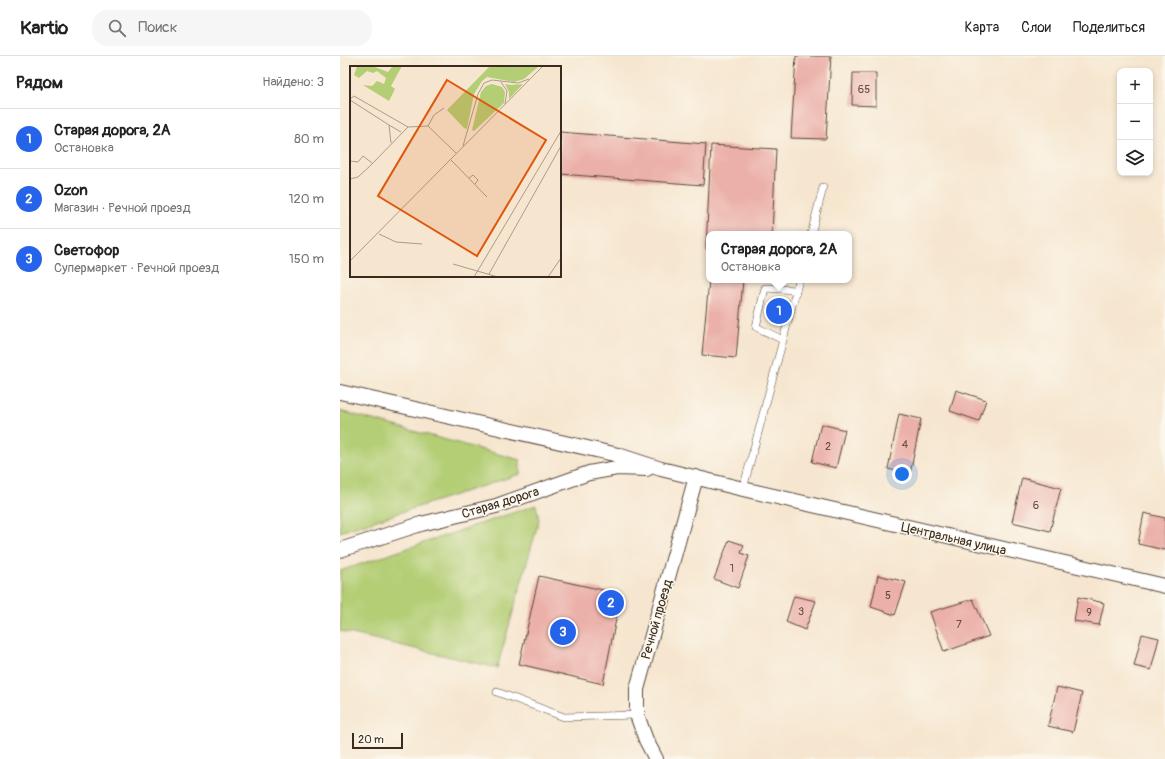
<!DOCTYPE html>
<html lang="ru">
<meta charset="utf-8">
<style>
:root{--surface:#fff;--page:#f6f6f6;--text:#222;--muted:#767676;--line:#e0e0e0;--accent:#2563eb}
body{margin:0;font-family:Pangolin,sans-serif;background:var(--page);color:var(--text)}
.controls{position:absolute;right:12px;top:12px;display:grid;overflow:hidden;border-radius:8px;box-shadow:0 2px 6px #0003}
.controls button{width:36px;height:36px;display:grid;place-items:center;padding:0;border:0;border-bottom:1px solid var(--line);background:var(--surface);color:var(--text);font:20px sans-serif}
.scale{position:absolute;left:12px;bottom:10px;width:51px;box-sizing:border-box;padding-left:4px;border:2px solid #3b2a1e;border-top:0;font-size:11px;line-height:14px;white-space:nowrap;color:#3b2a1e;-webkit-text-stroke:3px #fbf7ec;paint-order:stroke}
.you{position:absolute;left:562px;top:418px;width:14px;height:14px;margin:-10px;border:3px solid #fff;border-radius:50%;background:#1a73e8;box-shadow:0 0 0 6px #1a73e833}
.badge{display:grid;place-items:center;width:26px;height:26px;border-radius:50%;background:var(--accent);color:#fff;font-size:13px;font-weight:700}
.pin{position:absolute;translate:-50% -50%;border:2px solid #fff;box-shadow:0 1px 4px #0006}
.popup{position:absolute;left:366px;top:175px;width:146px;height:52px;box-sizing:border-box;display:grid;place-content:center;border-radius:8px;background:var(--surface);filter:drop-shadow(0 1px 3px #0005);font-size:13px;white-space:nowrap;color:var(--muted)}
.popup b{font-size:15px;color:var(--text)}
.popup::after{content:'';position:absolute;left:50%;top:100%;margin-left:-8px;border:8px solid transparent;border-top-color:var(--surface)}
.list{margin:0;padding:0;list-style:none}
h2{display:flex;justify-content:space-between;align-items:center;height:52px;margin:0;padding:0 16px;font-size:17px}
h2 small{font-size:13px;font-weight:400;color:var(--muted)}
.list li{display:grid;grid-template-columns:26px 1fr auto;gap:12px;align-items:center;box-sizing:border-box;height:60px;padding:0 16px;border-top:1px solid var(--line)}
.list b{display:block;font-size:15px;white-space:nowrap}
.list p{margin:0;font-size:13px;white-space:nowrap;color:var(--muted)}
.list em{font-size:13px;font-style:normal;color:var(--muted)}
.icon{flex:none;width:22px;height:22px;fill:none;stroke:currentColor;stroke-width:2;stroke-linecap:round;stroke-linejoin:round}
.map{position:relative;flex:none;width:825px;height:703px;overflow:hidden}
header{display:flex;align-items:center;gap:24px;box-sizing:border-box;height:56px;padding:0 20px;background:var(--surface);border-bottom:1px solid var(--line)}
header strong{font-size:19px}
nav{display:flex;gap:22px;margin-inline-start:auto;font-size:14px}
.search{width:280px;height:36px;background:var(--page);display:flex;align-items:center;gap:10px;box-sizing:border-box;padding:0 14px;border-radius:16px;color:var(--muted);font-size:15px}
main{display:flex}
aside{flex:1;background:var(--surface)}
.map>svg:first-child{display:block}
</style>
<header>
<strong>Kartio</strong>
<div class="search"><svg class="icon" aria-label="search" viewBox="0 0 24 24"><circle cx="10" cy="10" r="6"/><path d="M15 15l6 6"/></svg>Поиск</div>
<nav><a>Карта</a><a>Слои</a><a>Поделиться</a></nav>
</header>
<main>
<aside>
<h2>Рядом<small>Найдено: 3</small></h2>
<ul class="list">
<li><span class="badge">1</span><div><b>Старая дорога, 2А</b><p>Остановка</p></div><em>80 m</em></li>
<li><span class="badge">2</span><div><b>Ozon</b><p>Магазин · Речной проезд</p></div><em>120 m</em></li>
<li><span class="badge">3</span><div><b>Светофор</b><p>Супермаркет · Речной проезд</p></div><em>150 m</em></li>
</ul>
</aside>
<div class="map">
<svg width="825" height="703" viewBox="0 0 825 703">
<rect width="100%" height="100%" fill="#fbf7ec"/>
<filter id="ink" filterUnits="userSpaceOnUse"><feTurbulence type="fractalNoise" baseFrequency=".025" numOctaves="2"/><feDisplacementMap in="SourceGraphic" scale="8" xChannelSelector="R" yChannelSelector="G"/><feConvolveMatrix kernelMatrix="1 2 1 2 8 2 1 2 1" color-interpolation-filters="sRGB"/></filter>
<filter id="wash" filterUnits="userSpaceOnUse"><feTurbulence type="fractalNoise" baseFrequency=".012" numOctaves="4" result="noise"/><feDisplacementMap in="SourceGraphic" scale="16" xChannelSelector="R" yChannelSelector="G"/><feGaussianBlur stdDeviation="0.9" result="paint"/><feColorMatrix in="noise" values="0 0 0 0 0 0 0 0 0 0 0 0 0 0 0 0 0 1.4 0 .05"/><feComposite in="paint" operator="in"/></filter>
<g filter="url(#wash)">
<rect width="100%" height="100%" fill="#f6e6cf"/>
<path fill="#b3ce74" stroke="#777c49" d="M0 355 180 404V418L0 476Z
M196 449 199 464 157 612 0 575V515Z"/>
<g id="blocks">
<path fill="#ebb0a8" d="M456 0H491L486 83 451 82Z
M513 17H536V50L512 49Z
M220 76 366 88 363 129 220 118Z
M371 89 436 93 432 178H369V194L366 193Z
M369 224H403L396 302 362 299Z
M616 334 646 344 639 365 610 355Z
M559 358 581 363 570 418 548 413Z
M481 368 505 374 496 412 472 406Z
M682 422 721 432 710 475 672 466Z
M804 457 825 462V494L798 488Z
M389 484 404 489 401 497 409 500 398 532 374 523Z
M538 519 566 526 555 559 531 551Z
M199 520 281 538 263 628 179 608Z
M454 540 476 545 465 574 446 566Z
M738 541 764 547 759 569 734 565Z
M633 543 649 580 604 596 590 556Z
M802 578 819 582 811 614 794 610Z
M717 631 742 637 733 676 708 670Z"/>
</g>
</g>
<g filter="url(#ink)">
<use href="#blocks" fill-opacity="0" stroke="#574639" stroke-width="1"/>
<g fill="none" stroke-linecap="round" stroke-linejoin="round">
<defs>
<path id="lane" d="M471 178 483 132
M443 284 416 271 425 232 456 234
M403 433 459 224
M157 636 224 661 297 659"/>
<path id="street" d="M0 336 278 399 321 413 403 433 825 530
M0 494 81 468 156 450 249 417 277 412 307 413
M316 703 306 684 297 659V633L356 421"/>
</defs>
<use href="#lane" stroke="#574639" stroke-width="8"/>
<use href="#street" stroke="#574639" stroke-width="16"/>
<use href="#lane" stroke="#fff" stroke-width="7"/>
<use href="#street" stroke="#fff" stroke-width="14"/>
</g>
</g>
<g text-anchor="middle" stroke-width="3" stroke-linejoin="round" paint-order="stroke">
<g font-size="11" fill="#674c40">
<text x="524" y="37">65</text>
<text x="565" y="392">4</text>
<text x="488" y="394">2</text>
<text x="696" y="453">6</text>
<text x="392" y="516">1</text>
<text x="548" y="543">5</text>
<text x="461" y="559">3</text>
<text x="749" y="560">9</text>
<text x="619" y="572">7</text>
</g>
<g font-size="13" fill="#3b2a1e" stroke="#fbf7ec">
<text transform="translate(160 446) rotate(-17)" y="5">Старая дорога</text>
<text transform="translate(614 482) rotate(13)" y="5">Центральная улица</text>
<text transform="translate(316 563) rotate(-74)" y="5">Речной проезд</text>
</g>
</g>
<g transform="translate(10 10)">
<rect width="211" height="211" fill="#f6e6cf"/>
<path d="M5 0H22L38 6 43 0H52L41 20 45 23 39 35 13 19 22 20 27 15 34 18 36 12 27 5 23 7 17 5 9 12 4 9 7 1ZM140 0H189L174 13 164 16 137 11 132 15 124 28 117 63 114 62 97 44ZM142 18 152 21 155 26 154 37 124 65 122 64 131 26 136 20ZM155 18 160 19 173 18 159 33V26Z" fill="#b3ce74"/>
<path fill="none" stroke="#ab9b88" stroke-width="1" d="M151 16 157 25 155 38M0 33 4 30 58 61M0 34 39 59M78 60 84 49 94 42M41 77 39 59 51 66M113 80 128 28 134 17 142 14 168 17 179 13M101 94 137 131M0 95 8 96 13 90 22 97M119 112 123 109 128 114 125 118M0 113 8 111 21 99 58 61 78 60 107 88M29 168 46 176 72 178M0 195 193 0M103 198 148 211M139 208 211 80M124 211 211 65M198 211 211 192"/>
<path fill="#df570d" fill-opacity="0.15" stroke="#df570d" stroke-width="2" d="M97 14 196 74 127 190 28 130Z"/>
<rect width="211" height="211" fill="none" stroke="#3b2a1e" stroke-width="2"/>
</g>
</svg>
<div class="controls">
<button>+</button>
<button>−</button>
<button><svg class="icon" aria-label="layers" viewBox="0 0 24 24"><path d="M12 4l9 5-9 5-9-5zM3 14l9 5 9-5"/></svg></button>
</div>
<div class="scale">20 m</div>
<div class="you"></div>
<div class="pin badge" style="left:439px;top:255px">1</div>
<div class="popup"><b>Старая дорога, 2А</b>Остановка</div>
<div class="pin badge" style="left:271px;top:547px">2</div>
<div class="pin badge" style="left:223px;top:576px">3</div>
</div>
</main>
